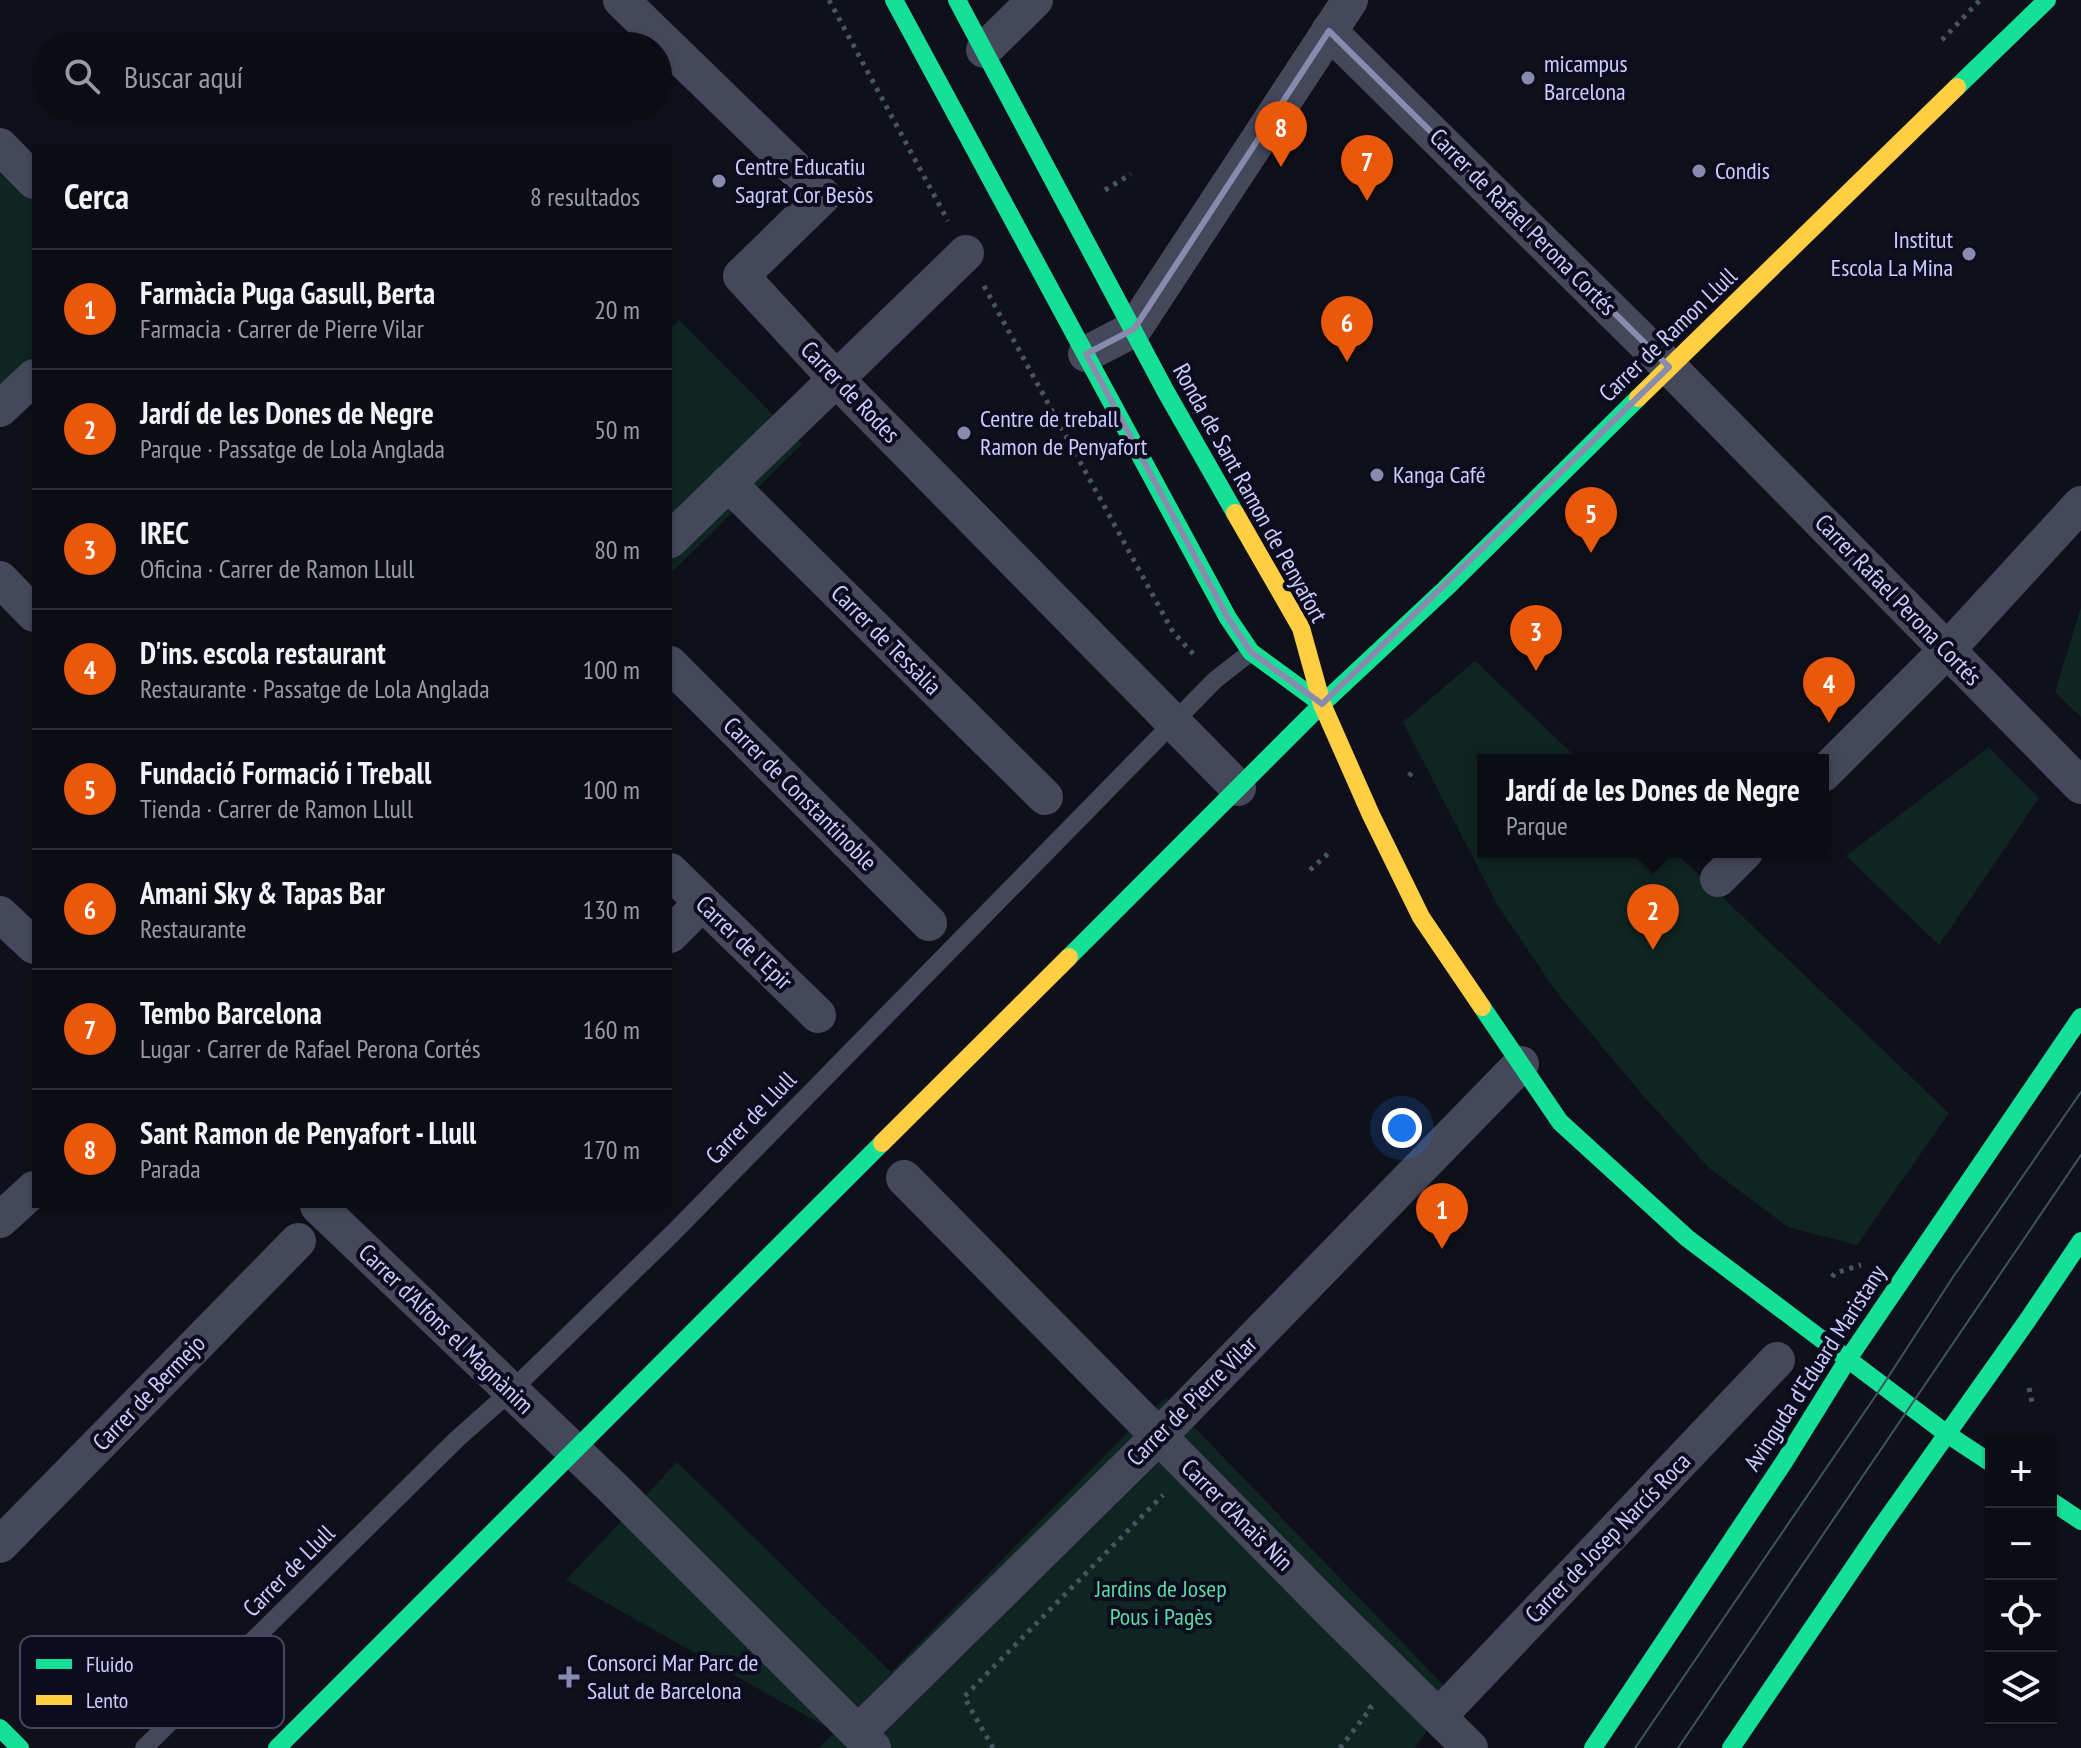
<!DOCTYPE html>
<html lang="es">
<meta charset="utf-8">
<style>
:root{--surface:#0c0c14;--page:#15151d;--text:#f1f3f6;--muted:#9a9ba0;--line:#2c2c34;--accent:#ea580c}
body{margin:0;font-family:"PT Sans Narrow",sans-serif;background:var(--page);color:var(--text)}
.controls{position:absolute;right:24px;bottom:24px;display:grid;overflow:hidden;border-radius:0px;box-shadow:0 2px 6px #0004}
.controls button{width:72px;height:72px;display:grid;place-items:center;padding:0;border:0;border-bottom:2px solid var(--line);background:var(--surface);color:var(--text);font:40px sans-serif}
.you{position:absolute;left:1402px;top:1128px;width:28px;height:28px;margin:-20px;border:6px solid #fff;border-radius:50%;background:#1a73e8;box-shadow:0 0 0 12px #1a73e833}
.badge{display:grid;place-items:center;width:52px;height:52px;border-radius:50%;background:var(--accent);color:#fff;font-size:26px;font-weight:700}
.pin{position:absolute;translate:-50% -66px;filter:drop-shadow(0 2px 4px #0008)}
.pin::after{content:'';position:absolute;top:42px;width:28px;height:24px;background:inherit;clip-path:polygon(0 0,100% 0,50% 100%)}
.popup{position:absolute;left:1477px;top:754px;width:352px;height:104px;box-sizing:border-box;display:grid;place-content:center;border-radius:0px;background:var(--surface);filter:drop-shadow(0 2px 6px #0005);font-size:26px;white-space:nowrap;color:var(--muted)}
.popup b{font-size:30px;color:var(--text)}
.popup::after{content:'';position:absolute;left:50%;top:100%;margin-left:-16px;border:16px solid transparent;border-top-color:var(--surface)}
.list{margin:0;padding:0;list-style:none}
h2{display:flex;justify-content:space-between;align-items:center;height:104px;margin:0;padding:0 32px;font-size:34px}
h2 small{font-size:26px;font-weight:400;color:var(--muted)}
.list li{display:grid;grid-template-columns:52px 1fr auto;gap:24px;align-items:center;box-sizing:border-box;height:120px;padding:0 32px;border-top:2px solid var(--line)}
.list b{display:block;font-size:30px;white-space:nowrap}
.list p{margin:0;font-size:26px;white-space:nowrap;color:var(--muted)}
.list em{font-size:26px;font-style:normal;color:var(--muted)}
.icon{flex:none;width:44px;height:44px;fill:none;stroke:currentColor;stroke-width:2;stroke-linecap:round;stroke-linejoin:round}
.map{position:relative;flex:none;width:2081px;height:1748px;overflow:hidden}
.search{position:absolute;background:var(--surface);box-shadow:0 2px 6px #0004;left:32px;top:32px;width:640px;height:88px;display:flex;align-items:center;gap:20px;box-sizing:border-box;padding:0 28px;border-radius:44px;color:var(--muted);font-size:30px}
.panel{position:absolute;background:var(--surface);box-shadow:0 2px 6px #0004;left:32px;top:144px;width:640px;height:1064px;border-radius:0px}
.map>svg:first-child{display:block}
</style>
<div class="map">
<svg width="2081" height="1748" viewBox="0 0 2081 1748">
<rect width="100%" height="100%" fill="#10101a"/>
<path fill="#0f2522" d="M0 153 34 171V355L0 389Z
M679 320 802 444 670 574V329Z
M2081 607V717L2055 692Z
M1475 661 1579 760H1483V852H1675L1949 1113 1857 1245 1788 1227 1709 1168 1641 1093 1558 994 1498 906 1403 722Z
M1989 747 2039 798 1939 945 1846 856Z
M1166 1398 1452 1694 1415 1748H819L835 1732 566 1580 677 1462 891 1672 1141 1419Z"/>
<g fill="none" stroke-linecap="round" stroke-linejoin="round">
<path stroke="#45565e" stroke-width="5" stroke-dasharray="4 6" stroke-linecap="butt" d="M829 0 948 221
M1942 40 1980 0
M1105 190 1131 174
M984 286 1173 632 1197 658
M1409 776 1414 770
M1310 870 1332 850
M1832 1277 1835 1273 1861 1265
M2029 1388 2033 1407
M993 1748 964 1697 1163 1495
M1340 1748 1371 1708 1368 1705"/>
<path stroke="#45485b" stroke-width="18" d="M144 1748 457 1439 511 1391 673 1233 1215 680 1251 652"/>
<path stroke="#45485b" stroke-width="36" d="M621 0 823 196 741 276 836 379 1238 788
M1329 31 1669 367 2081 786
M984 50 1035 0
M0 146 34 181
M1086 354 1134 329 1350 0
M0 409 34 377
M728 483 1045 797
M670 540 966 253
M0 579 34 614
M670 664 929 923
M1823 774 1947 650 2081 504
M670 871 818 1015
M1718 879 1745 852
M0 914 34 946
M670 935 702 903
M904 1178 1330 1610 1470 1748
M318 1206 611 1486 873 1748
M0 1220 34 1189
M0 1545 298 1241
M1439 1716 1777 1360
M858 1733 1159 1436 1521 1064"/>
<path stroke="#16e098" stroke-width="18" d="M894 0 1228 618 1251 652 1322 704
M957 0 1166 392 1235 513
M1957 87 2047 0
M1069 957 1322 704 1445 589 1638 398
M1482 1007 1560 1122 1687 1238 1947 1434 1991 1463
M2051 1501 2081 1521
M0 1728 20 1748
M277 1748 882 1143
M1593 1748 1784 1462 1848 1359 2081 1017
M1731 1748 1879 1530 2027 1321 2081 1241"/>
<path stroke="#ffcf43" stroke-width="18" d="M1638 398 1957 87
M1235 513 1301 628 1322 704 1371 815 1421 917 1482 1007
M882 1143 1069 957"/>
<path stroke="#3c5660" stroke-width="2" d="M1635 1748 1883 1385 1953 1277 2081 1092
M1678 1748 2081 1155"/>
</g>
<path fill="none" stroke="#898bae" stroke-width="6" stroke-linejoin="round" d="M1329 31 1669 367 1322 704 1251 652 1228 618 1086 354 1134 329Z"/>
<g fill="#898bae" stroke="#0c0c1e" stroke-width="3">
<circle cx="1528" cy="78" r="8"/>
<circle cx="1699" cy="171" r="8"/>
<circle cx="719" cy="181" r="8"/>
<circle cx="1969" cy="254" r="8"/>
<circle cx="964" cy="433" r="8"/>
<circle cx="1377" cy="475" r="8"/>
<path d="M565 1665h8v8h8v8h-8v8h-8v-8h-8v-8h8z"/>
</g>
<g text-anchor="middle" stroke-width="8" stroke-linejoin="round" paint-order="stroke">
<g font-size="24" fill="#cacdfe" stroke="#0c0c1e" text-anchor="start">
<text x="1544" y="72">micampus<tspan x="1544" dy="28">Barcelona</tspan></text>
<text x="735" y="175">Centre Educatiu<tspan x="735" dy="28">Sagrat Cor Besòs</tspan></text>
<text x="1715" y="179">Condis</text>
<text x="1953" y="248" text-anchor="end">Institut<tspan x="1953" dy="28">Escola La Mina</tspan></text>
<text x="980" y="427">Centre de treball<tspan x="980" dy="28">Ramon de Penyafort</tspan></text>
<text x="1393" y="483">Kanga Café</text>
<text x="587" y="1671">Consorci Mar Parc de<tspan x="587" dy="28">Salut de Barcelona</tspan></text>
</g>
<g font-size="24" fill="#cacdfe" stroke="#0c0c1e">
<text transform="translate(1523 222) rotate(45)" y="8">Carrer de Rafael Perona Cortés</text>
<text transform="translate(1668 335) rotate(-44)" y="8">Carrer de Ramon Llull</text>
<text transform="translate(850 392) rotate(46)" y="8">Carrer de Rodes</text>
<text transform="translate(1250 493) rotate(61)" y="8">Ronda de Sant Ramon de Penyafort</text>
<text transform="translate(1898 600) rotate(46)" y="8">Carrer Rafael Perona Cortés</text>
<text transform="translate(886 640) rotate(45)" y="8">Carrer de Tessàlia</text>
<text transform="translate(800 794) rotate(45)" y="8">Carrer de Constantinoble</text>
<text transform="translate(744 943) rotate(44)" y="8">Carrer de l'Epir</text>
<text transform="translate(751 1118) rotate(-46)" y="8">Carrer de Llull</text>
<text transform="translate(446 1329) rotate(44)" y="8">Carrer d'Alfons el Magnànim</text>
<text transform="translate(1815 1368) rotate(-57)" y="8">Avinguda d'Eduard Maristany</text>
<text transform="translate(149 1393) rotate(-46)" y="8">Carrer de Bermejo</text>
<text transform="translate(1192 1401) rotate(-45)" y="8">Carrer de Pierre Vilar</text>
<text transform="translate(1237 1515) rotate(45)" y="8">Carrer d'Anaïs Nin</text>
<text transform="translate(1608 1538) rotate(-46)" y="8">Carrer de Josep Narcís Roca</text>
<text transform="translate(289 1571) rotate(-45)" y="8">Carrer de Llull</text>
</g>
<g font-size="24" fill="#58dca4" stroke="#0c0c1e">
<text x="1161" y="1597">Jardins de Josep<tspan x="1161" dy="28">Pous i Pagès</tspan></text>
</g>
</g>
<rect x="20" y="1636" width="264" height="92" rx="12" fill="#0c0c1e" stroke="#454661" stroke-width="2"/>
<rect x="36" y="1659" width="36" height="10" fill="#16e098"/>
<rect x="36" y="1695" width="36" height="10" fill="#ffcf43"/>
<g font-size="22" fill="#cacdfe">
<text x="86" y="1672">Fluido</text>
<text x="86" y="1708">Lento</text>
</g>
</svg>
<div class="controls">
<button>+</button>
<button>−</button>
<button><svg class="icon" aria-label="locate" viewBox="0 0 24 24"><circle cx="12" cy="12" r="6"/><path d="M12 2v4M12 18v4M2 12h4M18 12h4"/></svg></button>
<button><svg class="icon" aria-label="layers" viewBox="0 0 24 24"><path d="M12 4l9 5-9 5-9-5zM3 14l9 5 9-5"/></svg></button>
</div>
<div class="you"></div>
<div class="pin badge" style="left:1442px;top:1249px">1</div>
<div class="pin badge" style="left:1653px;top:950px">2</div>
<div class="popup"><b>Jardí de les Dones de Negre</b>Parque</div>
<div class="pin badge" style="left:1536px;top:671px">3</div>
<div class="pin badge" style="left:1829px;top:723px">4</div>
<div class="pin badge" style="left:1591px;top:553px">5</div>
<div class="pin badge" style="left:1347px;top:362px">6</div>
<div class="pin badge" style="left:1367px;top:201px">7</div>
<div class="pin badge" style="left:1281px;top:167px">8</div>
<div class="search"><svg class="icon" aria-label="search" viewBox="0 0 24 24"><circle cx="10" cy="10" r="6"/><path d="M15 15l6 6"/></svg>Buscar aquí</div>
<section class="panel">
<h2>Cerca<small>8 resultados</small></h2>
<ul class="list">
<li><span class="badge">1</span><div><b>Farmàcia Puga Gasull, Berta</b><p>Farmacia · Carrer de Pierre Vilar</p></div><em>20 m</em></li>
<li><span class="badge">2</span><div><b>Jardí de les Dones de Negre</b><p>Parque · Passatge de Lola Anglada</p></div><em>50 m</em></li>
<li><span class="badge">3</span><div><b>IREC</b><p>Oficina · Carrer de Ramon Llull</p></div><em>80 m</em></li>
<li><span class="badge">4</span><div><b>D'ins. escola restaurant</b><p>Restaurante · Passatge de Lola Anglada</p></div><em>100 m</em></li>
<li><span class="badge">5</span><div><b>Fundació Formació i Treball</b><p>Tienda · Carrer de Ramon Llull</p></div><em>100 m</em></li>
<li><span class="badge">6</span><div><b>Amani Sky &amp; Tapas Bar</b><p>Restaurante</p></div><em>130 m</em></li>
<li><span class="badge">7</span><div><b>Tembo Barcelona</b><p>Lugar · Carrer de Rafael Perona Cortés</p></div><em>160 m</em></li>
<li><span class="badge">8</span><div><b>Sant Ramon de Penyafort - Llull</b><p>Parada</p></div><em>170 m</em></li>
</ul>
</section>
</div>
